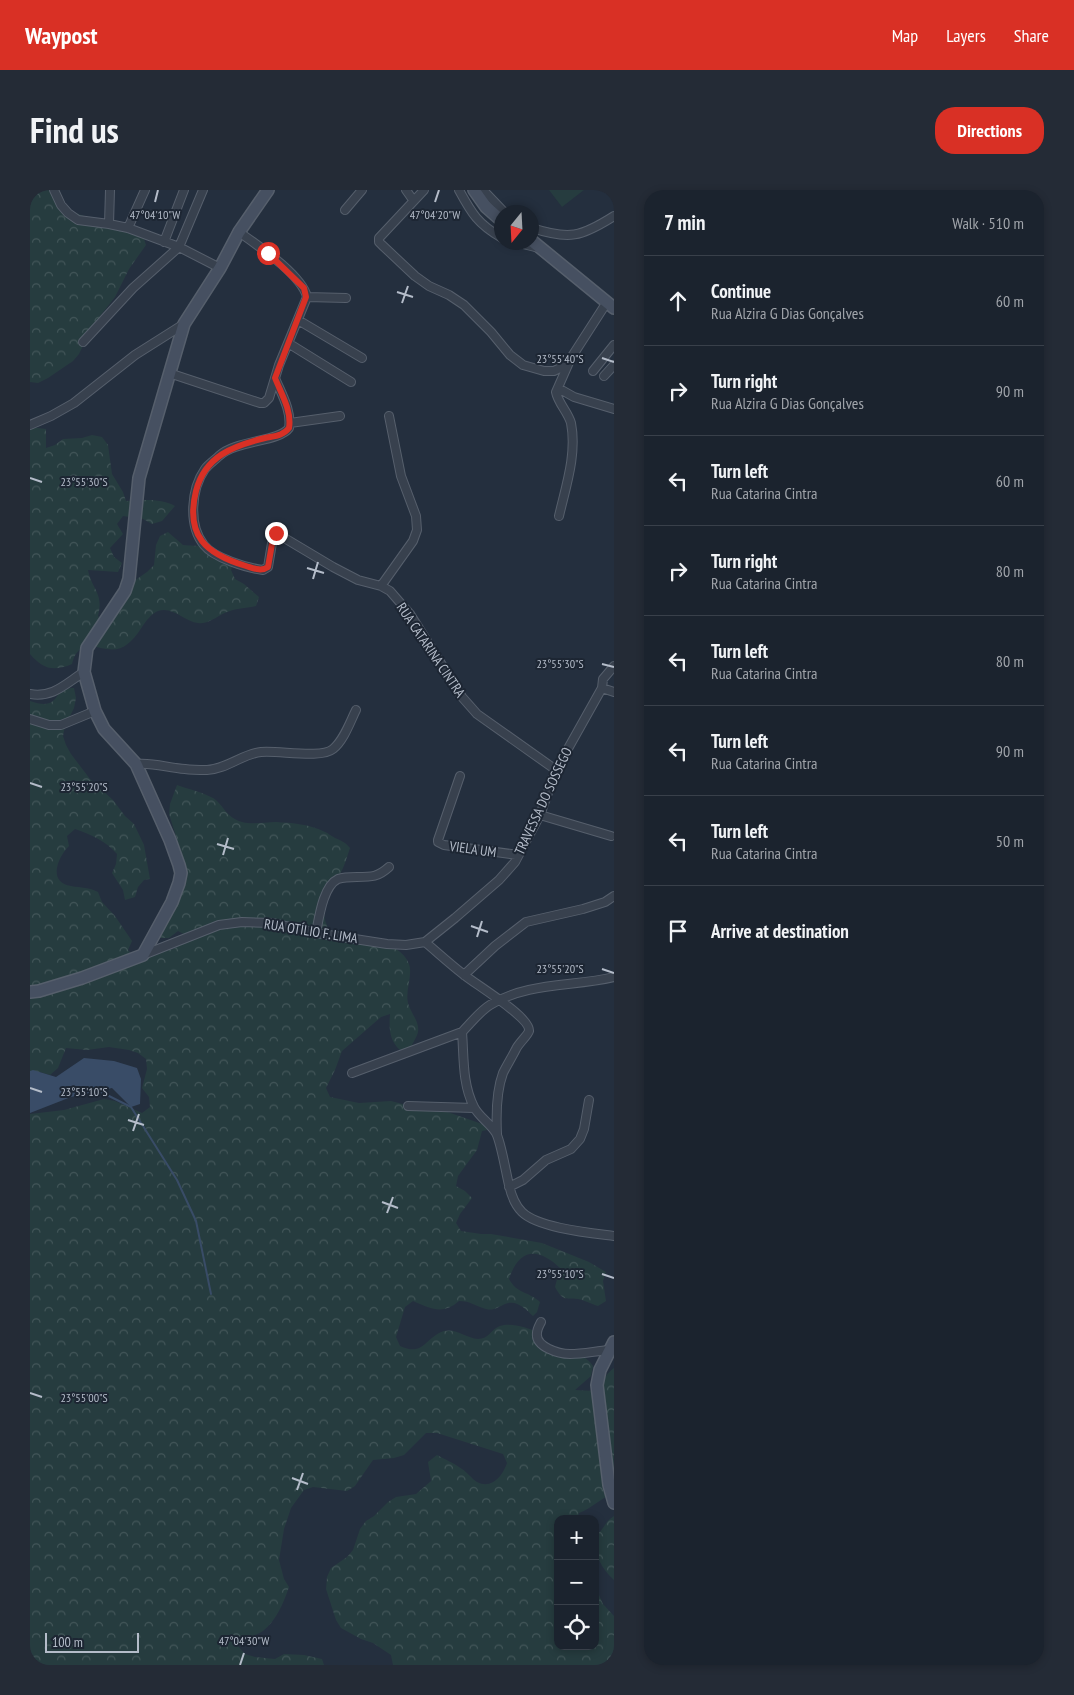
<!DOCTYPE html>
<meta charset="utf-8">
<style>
:root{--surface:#1b232e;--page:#242b36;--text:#f1f3f6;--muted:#a0a4aa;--line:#39404a;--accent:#d93025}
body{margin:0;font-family:"PT Sans Narrow",sans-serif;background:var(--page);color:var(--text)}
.controls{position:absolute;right:15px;bottom:15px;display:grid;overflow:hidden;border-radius:10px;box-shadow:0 2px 8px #0003}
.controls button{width:45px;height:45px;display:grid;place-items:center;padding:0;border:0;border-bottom:1px solid var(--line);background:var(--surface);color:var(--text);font:25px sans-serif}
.compass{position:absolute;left:464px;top:15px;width:45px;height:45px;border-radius:50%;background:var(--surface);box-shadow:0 2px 8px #0003;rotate:198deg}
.scale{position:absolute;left:15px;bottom:12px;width:94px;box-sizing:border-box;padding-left:5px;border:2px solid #b4bcc9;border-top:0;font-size:14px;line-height:18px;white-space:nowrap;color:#b4bcc9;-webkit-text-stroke:4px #1d2633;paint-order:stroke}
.stop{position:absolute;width:15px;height:15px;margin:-11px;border:4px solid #d93025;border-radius:50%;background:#fff}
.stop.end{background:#d93025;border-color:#fff;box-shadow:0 1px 5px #0008}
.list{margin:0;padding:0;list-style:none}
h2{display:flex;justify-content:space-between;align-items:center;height:65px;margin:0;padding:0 20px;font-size:21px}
h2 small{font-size:16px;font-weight:400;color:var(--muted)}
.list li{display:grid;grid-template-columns:32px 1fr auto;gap:15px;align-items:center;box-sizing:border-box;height:90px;padding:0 20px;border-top:1px solid var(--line)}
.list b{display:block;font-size:19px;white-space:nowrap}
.list p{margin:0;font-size:16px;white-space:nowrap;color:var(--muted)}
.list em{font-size:16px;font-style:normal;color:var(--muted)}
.icon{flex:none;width:28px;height:28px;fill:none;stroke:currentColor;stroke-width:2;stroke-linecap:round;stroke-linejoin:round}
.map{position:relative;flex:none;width:584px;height:1475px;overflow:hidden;border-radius:20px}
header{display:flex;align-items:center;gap:30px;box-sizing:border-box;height:70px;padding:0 25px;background:var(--accent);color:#fff}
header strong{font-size:24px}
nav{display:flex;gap:28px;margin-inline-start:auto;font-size:18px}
.intro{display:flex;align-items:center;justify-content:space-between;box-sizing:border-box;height:120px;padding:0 30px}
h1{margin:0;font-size:35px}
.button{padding:12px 22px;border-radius:20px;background:var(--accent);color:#fff;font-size:18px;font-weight:700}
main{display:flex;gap:30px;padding:0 30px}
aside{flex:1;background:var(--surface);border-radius:20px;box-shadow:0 2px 8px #0003}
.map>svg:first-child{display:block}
</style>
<header>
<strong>Waypost</strong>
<nav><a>Map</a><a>Layers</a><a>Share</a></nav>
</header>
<div class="intro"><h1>Find us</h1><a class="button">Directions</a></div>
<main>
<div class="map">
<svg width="584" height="1475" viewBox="0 0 584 1475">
<defs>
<pattern id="forest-crowns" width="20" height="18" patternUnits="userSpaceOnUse" patternTransform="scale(1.25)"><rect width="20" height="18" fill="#263c3f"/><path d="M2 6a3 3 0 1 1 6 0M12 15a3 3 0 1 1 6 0" fill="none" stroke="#435659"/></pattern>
</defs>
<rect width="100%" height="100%" fill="#242f3e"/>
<path fill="url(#forest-crowns)" d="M0 0H23L37 20 66 30 95 37 114 49 116 55 99 79 85 107 63 135 49 164 43 171 18 188 8 193 0 192Z
M0 237 16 239V258L25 255 33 249 52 248 62 245 72 247 78 255 82 284 93 302 96 311C113 310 130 308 145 316L132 331 122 334 113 329 93 326 87 334 93 344 80 358 84 367 92 373 88 382 58 380C62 400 74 403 68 426L74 434 101 393 117 382 124 375 126 355 130 346 138 342 153 355C170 357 177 352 186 369L203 375 201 380 205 389 214 394 229 407 226 416C217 418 208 418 200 421 189 424 179 435 168 433 155 432 143 416 128 421 121 424 116 431 112 437 95 463 85 463 57 454 49 459 44 464 42 474 23 482 13 479 0 464Z
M41 498H44L46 508 44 518 35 536 33 546 36 555 41 564 60 589 83 610 95 626 104 634 114 655 120 689 114 690 108 697 105 707 95 710 93 700 82 683 86 674 87 664C76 651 60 644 45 639L37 646 39 656C28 667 17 692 41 696 51 698 59 697 68 702L72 712 85 726 102 751 98 760 105 768 143 759 152 754 157 746 148 741 139 748H130L150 674 151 662 139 624 140 614 147 595C158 599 172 602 183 608 195 616 195 627 212 632 224 635 235 632 246 632 263 633 279 634 295 642 298 643 301 646 305 648 312 651 315 652 320 658 317 667 315 675 310 684 300 704 286 719 300 741 322 748 370 748 379 774 383 786 375 800 378 813 380 822 390 832 388 842 387 847 382 854 380 859L370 860C359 850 359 838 360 824L351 827 312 861 305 880 296 898 300 907 329 913 361 911 380 916 389 920 399 918 409 919 455 935 457 940 452 941 447 960 428 986 426 996 435 1001 442 1008 430 1024 426 1033 431 1041 451 1044H461L512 1053 559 1072 576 1082 573 1091 576 1111 568 1116C562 1114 554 1110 548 1109 534 1108 533 1111 525 1097L530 1078C508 1057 489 1058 479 1089 487 1104 498 1101 510 1112L507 1122 503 1126C496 1119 486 1109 475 1114 468 1117 464 1121 456 1119 445 1116 441 1111 429 1111 413 1125 402 1119 383 1111L375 1117 366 1147 370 1156C394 1167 394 1148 414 1141 426 1138 436 1148 448 1149 459 1149 461 1139 470 1136 481 1132 498 1138 508 1142L518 1160C535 1161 553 1161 563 1176L561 1186 545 1200 565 1201C573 1193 575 1184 584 1178V1303C571 1308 562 1318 549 1323L547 1329H528V1456H565V1396L573 1414 584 1426V1475H363L361 1465 343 1453 331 1449 311 1438 306 1430 296 1399 297 1387 301 1378 317 1367 323 1360 330 1339 336 1331 344 1326 358 1312 366 1307 386 1304 401 1291 398 1272 407 1265C416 1270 424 1273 432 1279 437 1282 442 1289 447 1292 462 1300 473 1285 477 1273L473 1264 407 1243H396L374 1265 364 1268 343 1270 325 1296 317 1301 283 1297 274 1300 261 1318 254 1339 249 1370 254 1389 259 1397C254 1412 246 1431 233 1441 225 1446 216 1448 208 1452V1456L215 1464 225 1467 245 1469 254 1464 274 1465 292 1469 294 1475H0V924L34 920 74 909 85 911 112 923 120 917 119 907 112 898 117 879 116 869 108 863 99 860 79 857 57 860 36 858 28 878 20 885 10 882 0 885V511C15 516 23 516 30 501Z
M584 1326V1390C570 1377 565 1365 565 1346 575 1339 574 1332 584 1326Z"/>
<path fill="#263c3f" d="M519 0H554L532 17Z"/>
<path fill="#394c67" d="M54 868 84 871 107 878 111 889 110 914 101 917 82 898 41 907 0 923V881L3 880 26 887Z"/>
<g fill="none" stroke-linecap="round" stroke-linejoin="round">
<path stroke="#394c67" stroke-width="2" d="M69 901 101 917 147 990 166 1031 181 1104"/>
<defs>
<path id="street" d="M24 0 31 15 38 23 48 30 79 34 98 38 149 57 190 78
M376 0 383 10
M394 0 349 48V52L352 55 385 86 399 96 419 105 434 115 461 142 480 165 493 175 514 181H524L530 178 541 168
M429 0C442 24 448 34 472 48
M453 0 474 22
M315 20 332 0
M79 34 80 0
M98 38 115 0
M502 38C539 50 551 47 584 26
M134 52 154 0
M485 52 509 58
M277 107 316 108
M268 130 332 168
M53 152 103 98 149 57 173 0
M258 153 321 192
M563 181 584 155
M139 183 230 213H234L239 208 249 175 277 107C272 85 227 55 209 42
M574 186 584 175
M245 188C251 203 262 221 259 238 249 252 206 250 189 266 185 270 179 274 175 279 161 299 158 335 174 355 184 368 217 378 233 380L238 377 242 353 246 343 303 377 328 390 351 396 360 401 380 424 432 507 447 524 526 580
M528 198 544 207 584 219
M260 233 310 226
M0 235 21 226 44 213 105 165 154 134
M529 326C536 296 547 264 541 233 538 222 528 213 526 202L541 168 577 112
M351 396 383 351 387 340 386 326 371 286 359 226
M572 498 584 502
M0 504C23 508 35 494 54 482
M0 529 19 535H31L65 521
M106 574C123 572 138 578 155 579 162 580 170 580 177 580 197 579 212 564 231 562 248 560 291 569 303 559 314 550 320 532 326 520
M430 586 408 650V652L414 655 488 665
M510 625 581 646
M286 743C289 728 293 696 308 689 314 687 321 687 327 687 342 687 348 687 359 677
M395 752C407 762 420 774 433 784 443 793 501 827 499 841 498 845 488 854 486 859 482 867 477 875 473 883 466 902 466 924 467 944
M113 765 189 735 212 732 242 733 286 743 357 754 376 755 395 752 425 728 469 690 485 672 510 625 526 580 572 498 573 489 584 476
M434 785 465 756 496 732 553 719 575 712 584 706
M584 787C543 797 498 792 460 815 450 821 441 833 432 842 434 866 432 894 444 917 449 927 460 933 466 943 471 952 476 983 479 995 481 1004 485 1015 492 1022 508 1038 561 1043 584 1046
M322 883 432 842
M378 916 444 918
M479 997 493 990 516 970 541 959 550 949 554 939 559 910
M511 1132C509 1136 507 1139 507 1143 505 1157 529 1164 540 1164 553 1164 566 1161 579 1160"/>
<path id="secondary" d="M444 0 456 17 472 31
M502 51 584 118
M0 802 9 801 52 788 113 765 142 712 149 693 151 683 149 675 140 650 106 574 74 539 65 521 54 482 57 458 95 401 99 389 109 288 154 134 190 78 209 42 238 0
M584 1152 570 1180 567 1195 579 1295 584 1313"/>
</defs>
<use href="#street" stroke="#565f6c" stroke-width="10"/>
<use href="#secondary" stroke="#565f6c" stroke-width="14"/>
<use href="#street" stroke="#38414e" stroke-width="8"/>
<use href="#secondary" stroke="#465061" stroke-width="11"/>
</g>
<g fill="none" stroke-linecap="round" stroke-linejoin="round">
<path stroke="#d93025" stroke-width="6" d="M238 63 274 98 276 107 245 188C251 203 262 221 259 238 253 246 244 246 235 248 203 256 175 266 166 301 155 346 176 364 216 376 223 378 231 382 238 377L242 354 246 343"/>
</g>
<path fill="none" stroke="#b4bcc9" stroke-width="2" d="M125 12 128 0M405 12 409 0M367 102 383 107M372 113 378 96M572 168 584 172M0 288 12 292M277 378 294 383M283 389 288 372M572 474 584 477M0 593 12 597M187 654 204 659M193 665 198 648M441 736 458 742M447 747 452 731M572 779 584 783M0 898 12 902M98 930 114 935M103 941 109 924M352 1012 368 1018M357 1023 363 1007M572 1084 584 1088M0 1203 12 1207M262 1288 278 1294M267 1300 273 1283M210 1475 214 1463"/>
<g text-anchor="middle" stroke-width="4" stroke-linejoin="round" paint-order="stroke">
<g font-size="14" fill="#b4bcc9" stroke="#1d2633">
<text transform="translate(401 460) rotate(56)" y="5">RUA CATARINA CINTRA</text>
<text transform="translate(513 611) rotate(-65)" y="5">TRAVESSA DO SOSSEGO</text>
<text transform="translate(443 659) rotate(8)" y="5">VIELA UM</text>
<text transform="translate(281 741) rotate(9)" y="5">RUA OTÍLIO F. LIMA</text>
</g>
</g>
<g font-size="12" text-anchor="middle" fill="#b4bcc9" stroke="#1d2633" stroke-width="4" stroke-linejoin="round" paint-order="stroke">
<text x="125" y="29">47°04'10"W</text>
<text x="405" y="29">47°04'20"W</text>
<text x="530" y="173">23°55'40"S</text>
<text x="54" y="296">23°55'30"S</text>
<text x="530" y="478">23°55'30"S</text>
<text x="54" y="601">23°55'20"S</text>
<text x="530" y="783">23°55'20"S</text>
<text x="54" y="906">23°55'10"S</text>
<text x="530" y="1088">23°55'10"S</text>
<text x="54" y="1212">23°55'00"S</text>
<text x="214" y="1455">47°04'30"W</text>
</g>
</svg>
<div class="controls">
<button>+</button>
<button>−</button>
<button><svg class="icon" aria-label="locate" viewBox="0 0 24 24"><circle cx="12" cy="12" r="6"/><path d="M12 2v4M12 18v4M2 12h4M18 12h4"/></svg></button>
</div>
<svg class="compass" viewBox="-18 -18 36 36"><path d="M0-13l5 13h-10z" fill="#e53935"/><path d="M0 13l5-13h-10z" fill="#a0a4aa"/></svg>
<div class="scale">100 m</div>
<div class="stop" style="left:238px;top:63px"></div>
<div class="stop end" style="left:246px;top:343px"></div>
</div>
<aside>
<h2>7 min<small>Walk · 510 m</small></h2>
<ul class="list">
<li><svg class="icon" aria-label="ahead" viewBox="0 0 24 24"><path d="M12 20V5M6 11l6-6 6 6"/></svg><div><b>Continue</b><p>Rua Alzira G Dias Gonçalves</p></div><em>60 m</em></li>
<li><svg class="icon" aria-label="right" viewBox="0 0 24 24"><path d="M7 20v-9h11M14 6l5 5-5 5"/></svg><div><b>Turn right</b><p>Rua Alzira G Dias Gonçalves</p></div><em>90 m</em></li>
<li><svg class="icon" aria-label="left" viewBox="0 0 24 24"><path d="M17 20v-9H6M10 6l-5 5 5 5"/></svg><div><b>Turn left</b><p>Rua Catarina Cintra</p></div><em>60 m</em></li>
<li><svg class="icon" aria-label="right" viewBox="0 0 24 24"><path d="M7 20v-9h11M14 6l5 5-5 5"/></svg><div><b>Turn right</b><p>Rua Catarina Cintra</p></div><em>80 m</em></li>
<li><svg class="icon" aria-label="left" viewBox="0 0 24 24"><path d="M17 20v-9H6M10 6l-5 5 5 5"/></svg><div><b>Turn left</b><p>Rua Catarina Cintra</p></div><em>80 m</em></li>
<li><svg class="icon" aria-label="left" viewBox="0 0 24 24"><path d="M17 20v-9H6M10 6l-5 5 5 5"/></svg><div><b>Turn left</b><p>Rua Catarina Cintra</p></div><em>90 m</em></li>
<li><svg class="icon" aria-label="left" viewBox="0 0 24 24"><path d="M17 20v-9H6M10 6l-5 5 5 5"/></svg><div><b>Turn left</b><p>Rua Catarina Cintra</p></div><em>50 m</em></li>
<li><svg class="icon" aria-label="arrive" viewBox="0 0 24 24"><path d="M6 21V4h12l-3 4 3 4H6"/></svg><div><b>Arrive at destination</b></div></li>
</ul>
</aside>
</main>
